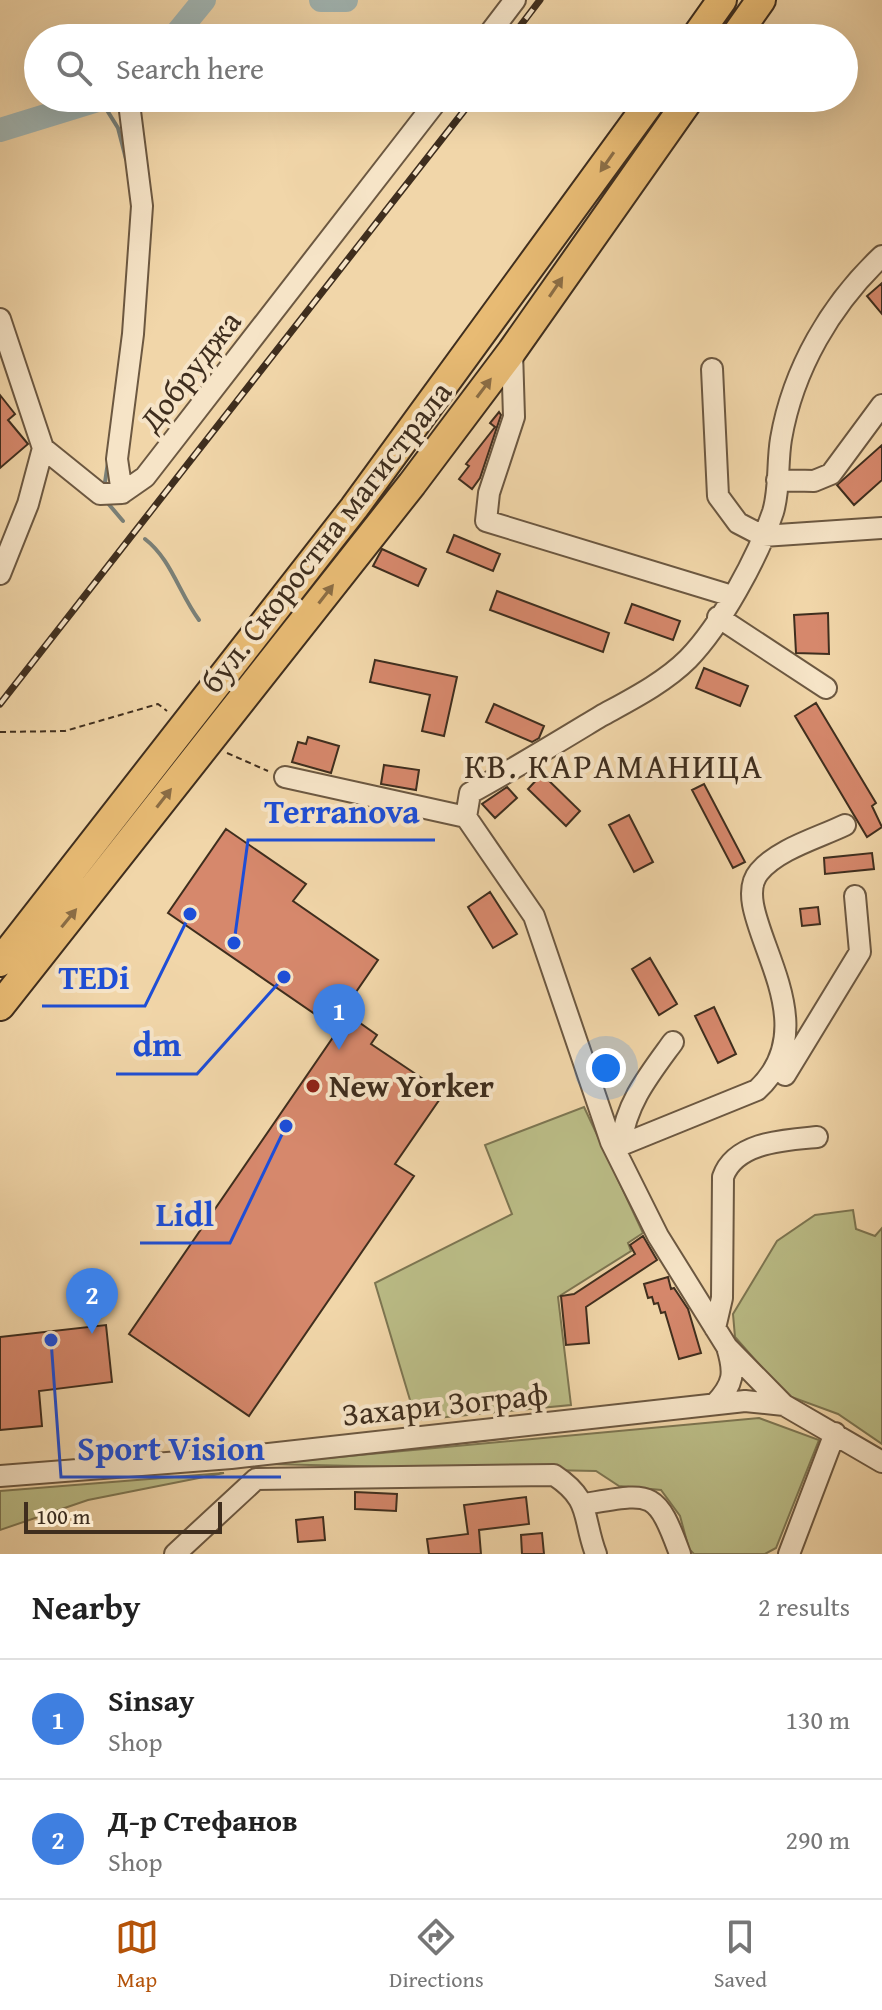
<!DOCTYPE html>
<meta charset="utf-8">
<style>
:root{--surface:#fff;--page:#f2f2f2;--text:#222;--muted:#767676;--line:#e0e0e0;--accent:#b45309}
body{margin:0;font-family:"Gentium Book Plus",serif;background:var(--page);color:var(--text)}
.scale{position:absolute;left:24px;bottom:20px;width:198px;box-sizing:border-box;padding-left:8px;border:4px solid #3f2e1e;border-top:0;font-size:22px;line-height:28px;white-space:nowrap;color:#3f2e1e;-webkit-text-stroke:6px #f6e4c7;paint-order:stroke}
.you{position:absolute;left:606px;top:1068px;width:28px;height:28px;margin:-20px;border:6px solid #fff;border-radius:50%;background:#1a73e8;box-shadow:0 0 0 12px #1a73e833}
.badge{display:grid;place-items:center;width:52px;height:52px;border-radius:50%;background:var(--accent);color:#fff;font-size:26px;font-weight:700}
.pin{position:absolute;translate:-50% -66px;filter:drop-shadow(0 2px 4px #0008)}
.pin::after{content:'';position:absolute;top:42px;width:28px;height:24px;background:inherit;clip-path:polygon(0 0,100% 0,50% 100%)}
.list{margin:0;padding:0;list-style:none}
h2{display:flex;justify-content:space-between;align-items:center;height:104px;margin:0;padding:0 32px;font-size:34px}
h2 small{font-size:26px;font-weight:400;color:var(--muted)}
.list li{display:grid;grid-template-columns:52px 1fr auto;gap:24px;align-items:center;box-sizing:border-box;height:120px;padding:0 32px;border-top:2px solid var(--line)}
.list b{display:block;font-size:30px;white-space:nowrap}
.list p{margin:0;font-size:26px;white-space:nowrap;color:var(--muted)}
.list em{font-size:26px;font-style:normal;color:var(--muted)}
.icon{flex:none;width:44px;height:44px;fill:none;stroke:currentColor;stroke-width:2;stroke-linecap:round;stroke-linejoin:round}
.map{position:relative;flex:none;width:882px;height:1554px;overflow:hidden}
.search{position:absolute;background:var(--surface);box-shadow:0 8px 32px #0002;left:24px;right:24px;top:24px;height:88px;display:flex;align-items:center;gap:20px;box-sizing:border-box;padding:0 28px;border-radius:44px;color:var(--muted);font-size:30px}
.sheet{height:344px;background:var(--surface)}
nav{display:flex;justify-content:space-around;align-items:center;box-sizing:border-box;height:112px;border-top:2px solid var(--line);background:var(--surface);font-size:22px;color:var(--muted)}
nav a{display:grid;justify-items:center;gap:4px}
nav .on{color:var(--accent)}
.map>svg:first-child{display:block}
</style>
<div class="map">
<svg width="882" height="1554" viewBox="0 0 882 1554">
<rect width="100%" height="100%" fill="#f1d6a9"/>
<filter id="stains"><feTurbulence type="fractalNoise" baseFrequency=".0025" numOctaves="4"/><feColorMatrix values="0 0 0 0 .2 0 0 0 0 .09 0 0 0 0 .02 0 0 0 .5 -.17"/></filter>
<radialGradient id="worn" r=".72"><stop offset=".6" stop-color="#630" stop-opacity="0"/><stop offset="1" stop-color="#630" stop-opacity=".3"/></radialGradient>
<path fill="#bbbd87" stroke="#7d7652" stroke-width="2" d="M584 1107 643 1233 628 1243 631 1251 558 1297 571 1405 416 1420 375 1283 512 1214 485 1145Z
M853 1210 856 1229 875 1236 882 1228V1444L838 1414 786 1395 735 1337 733 1314 777 1241 815 1215Z
M759 1418 819 1440 776 1548 765 1554H694L689 1549 680 1516 661 1490 619 1486 596 1471 263 1464Z
M224 1473 88 1500 0 1530V1491Z"/>
<g fill="none" stroke-linecap="round" stroke-linejoin="round">
<path stroke="#7a8078" stroke-width="4" d="M100 99 118 128 126 159
M104 489 108 462
M106 501 123 521
M145 539C171 559 179 593 199 620"/>
<path stroke="#a1b6b4" stroke-width="24" d="M321 0H346
M173 38 204 0
M0 130 104 98"/>
</g>
<path fill="#d6886c" stroke="#3f2e1e" stroke-width="2" d="M882 283V314L867 296Z
M0 395 15 414 8 420 28 444 0 468Z
M499 412 501 415 480 478 472 489 459 479 469 466 466 464 495 427 490 423Z
M882 445V480L854 505 837 485Z
M454 535 500 554 493 571 447 552Z
M382 549 426 569 418 586 373 566Z
M497 591 609 633 603 652 490 610Z
M632 604 680 621 673 640 625 623Z
M828 613 829 654 796 653 794 615Z
M375 660 457 677 444 736 422 731 430 695 370 682Z
M704 668 748 686 740 706 696 688Z
M816 703 876 803 872 806 882 827 867 837 795 716Z
M494 704 544 726 539 738 532 742 486 722Z
M308 737 339 746 331 773 292 762 298 742 306 744Z
M384 765 419 770 416 790 381 784Z
M542 774 580 811 566 826 528 789Z
M704 784 745 862 733 868 692 790Z
M507 787 517 798 495 818 482 804Z
M629 815 653 862 634 872 609 825Z
M226 829 306 884 293 901 378 960 343 1011 377 1035 371 1044 444 1093 395 1164 414 1176 249 1416 129 1334 338 1030 168 913Z
M872 853 874 869 825 874 824 858Z
M490 892 517 934 493 948 468 907Z
M818 907 820 924 802 926 800 909Z
M650 958 677 1004 659 1015 632 969Z
M714 1007 736 1054 718 1063 695 1016Z
M643 1236 657 1260 586 1307 589 1343 566 1345 561 1296 574 1294 635 1254 630 1245Z
M668 1277 671 1289 674 1288 688 1309 701 1353 679 1359 665 1312 661 1313 658 1303 654 1304 652 1297 648 1298 644 1284Z
M106 1325 112 1382 39 1391 42 1426 0 1430V1337Z
M355 1492 397 1494 396 1511 355 1509Z
M526 1497 529 1524 479 1530 481 1554H429L427 1539 468 1534 464 1505Z
M323 1517 325 1540 298 1542 296 1520Z
M542 1533 544 1554H522L521 1535Z"/>
<g fill="none" stroke-linecap="round" stroke-linejoin="round">
<defs>
<path id="minor" d="M486 38 515 0
M0 319 43 448
M512 351 514 417 489 493 486 521 732 596
M712 369 718 496 738 523 763 536 882 528
M43 448 100 494 122 493 145 477 439 98
M777 480 814 481 831 474 882 405
M122 493 117 459 133 334 142 206 130 111
M0 574 28 504 43 448
M718 617 826 688
M285 777 466 817
M785 1075 860 952 855 896
M621 1144C626 1103 649 1075 673 1042
M614 1148 757 1090C835 1018 724 913 759 872 778 849 818 838 845 825
M715 1328 722 1298 723 1177C735 1142 785 1140 817 1137
M715 1404C734 1384 735 1373 727 1347
M784 1405 727 1347 658 1236 611 1142 534 916 466 817 470 793C514 769 558 742 601 716 630 700 664 683 688 659 721 625 758 557 773 512 780 489 777 463 781 439 793 369 831 304 882 256
M0 1476 231 1458 745 1401 784 1405 882 1462
M585 1504C651 1493 656 1488 680 1554
M175 1554 256 1479 554 1475C592 1500 582 1517 596 1554
M789 1554 835 1433"/>
<path id="highway" d="M695 38 722 0
M734 38 761 0
M0 962 354 508 653 98
M0 1006 412 484 512 351 690 98"/>
</defs>
<use href="#minor" stroke="#6c5841" stroke-width="24"/>
<use href="#highway" stroke="#3f2e1e" stroke-width="32"/>
<path stroke="#3f2e1e" stroke-width="2" stroke-dasharray="6 4" stroke-linecap="butt" d="M0 732 65 731 158 704 167 711
M227 753 268 771"/>
<use href="#minor" stroke="#f6e4c7" stroke-width="20"/>
<use href="#highway" stroke="#e8bb74" stroke-width="28"/>
<defs>
<path id="rail" d="M511 38 540 0
M0 704 474 98"/>
</defs>
<use href="#rail" stroke="#3f2e1e" stroke-width="7"/>
<use href="#rail" stroke="#f6e4c7" stroke-width="4" stroke-dasharray="12" stroke-linecap="butt"/>
</g>
<defs><path id="oneway-solid" d="M-6-.8H1V-3.2L6.5 0L1 3.2V.8H-6Z" transform="scale(2)"/></defs>
<g fill="#8b6d45">
<use href="#oneway-solid" transform="translate(607 162) rotate(125)"/>
<use href="#oneway-solid" transform="translate(556 287) rotate(-56)"/>
<use href="#oneway-solid" transform="translate(484 388) rotate(-53)"/>
<use href="#oneway-solid" transform="translate(326 594) rotate(-52)"/>
<use href="#oneway-solid" transform="translate(164 798) rotate(-52)"/>
<use href="#oneway-solid" transform="translate(69 918) rotate(-51)"/>
</g>
<circle fill="#8f2418" stroke="#f6e4c7" stroke-width="3" cx="313" cy="1086" r="8"/>
<g text-anchor="middle" stroke-width="8" stroke-linejoin="round" paint-order="stroke">
<g font-size="32" fill="#3f2e1e" stroke="#f6e4c7">
<text transform="translate(190 371) rotate(-52)" y="11">Добруджа</text>
<text transform="translate(326 537) rotate(-52)" y="11">бул. Скоростна магистрала</text>
<text transform="translate(445 1404) rotate(-6)" y="11">Захари Зограф</text>
</g>
<g font-size="32" font-weight="bold" fill="#3f2e1e" stroke="#f6e4c7" text-anchor="start">
<text x="329" y="1097">New Yorker</text>
</g>
<g font-size="34" letter-spacing="2" fill="#3f2e1e" stroke="#f6e4c7">
<text x="614" y="778">КВ. КАРАМАНИЦА</text>
</g>
</g>
<path fill="none" stroke="#1d4ed8" stroke-width="3" d="M234 943L248 840H435M190 914L145 1006H42M284 977L197 1074H116M286 1126L230 1243H140M51 1340L61 1477H281"/>
<g fill="#1d4ed8" stroke="#f6e4c7" stroke-width="3">
<circle cx="234" cy="943" r="8"/>
<circle cx="190" cy="914" r="8"/>
<circle cx="284" cy="977" r="8"/>
<circle cx="286" cy="1126" r="8"/>
<circle cx="51" cy="1340" r="8"/>
</g>
<g font-size="34" text-anchor="middle" font-weight="bold" fill="#1d4ed8" stroke="#f6e4c7" stroke-width="8" stroke-linejoin="round" paint-order="stroke">
<text x="342" y="823">Terranova</text>
<text x="94" y="989">TEDi</text>
<text x="157" y="1056">dm</text>
<text x="185" y="1226">Lidl</text>
<text x="171" y="1460">Sport Vision</text>
</g>
<rect width="100%" height="100%" filter="url(#stains)"/>
<rect width="100%" height="100%" fill="url(#worn)"/>
</svg>
<div class="scale">100 m</div>
<div class="you"></div>
<div class="pin badge" style="left:339px;top:1050px;background:#3f7fe0">1</div>
<div class="pin badge" style="left:92px;top:1334px;background:#3f7fe0">2</div>
<div class="search"><svg class="icon" aria-label="search" viewBox="0 0 24 24"><circle cx="10" cy="10" r="6"/><path d="M15 15l6 6"/></svg>Search here</div>
</div>
<section class="sheet">
<h2>Nearby<small>2 results</small></h2>
<ul class="list">
<li><span class="badge" style="background:#3f7fe0">1</span><div><b>Sinsay</b><p>Shop</p></div><em>130 m</em></li>
<li><span class="badge" style="background:#3f7fe0">2</span><div><b>Д-р Стефанов</b><p>Shop</p></div><em>290 m</em></li>
</ul>
</section>
<nav>
<a class="on"><svg class="icon" aria-label="map" viewBox="0 0 24 24"><path d="M3 6l6-2 6 2 6-2v14l-6 2-6-2-6 2zM9 4v14M15 6v14"/></svg>Map</a>
<a><svg class="icon" aria-label="directions" viewBox="0 0 24 24"><path d="M12 3l9 9-9 9-9-9zM9 14v-3h6M13 9l2 2-2 2"/></svg>Directions</a>
<a><svg class="icon" aria-label="saved" viewBox="0 0 24 24"><path d="M7 4h10v16l-5-4-5 4z"/></svg>Saved</a>
</nav>
